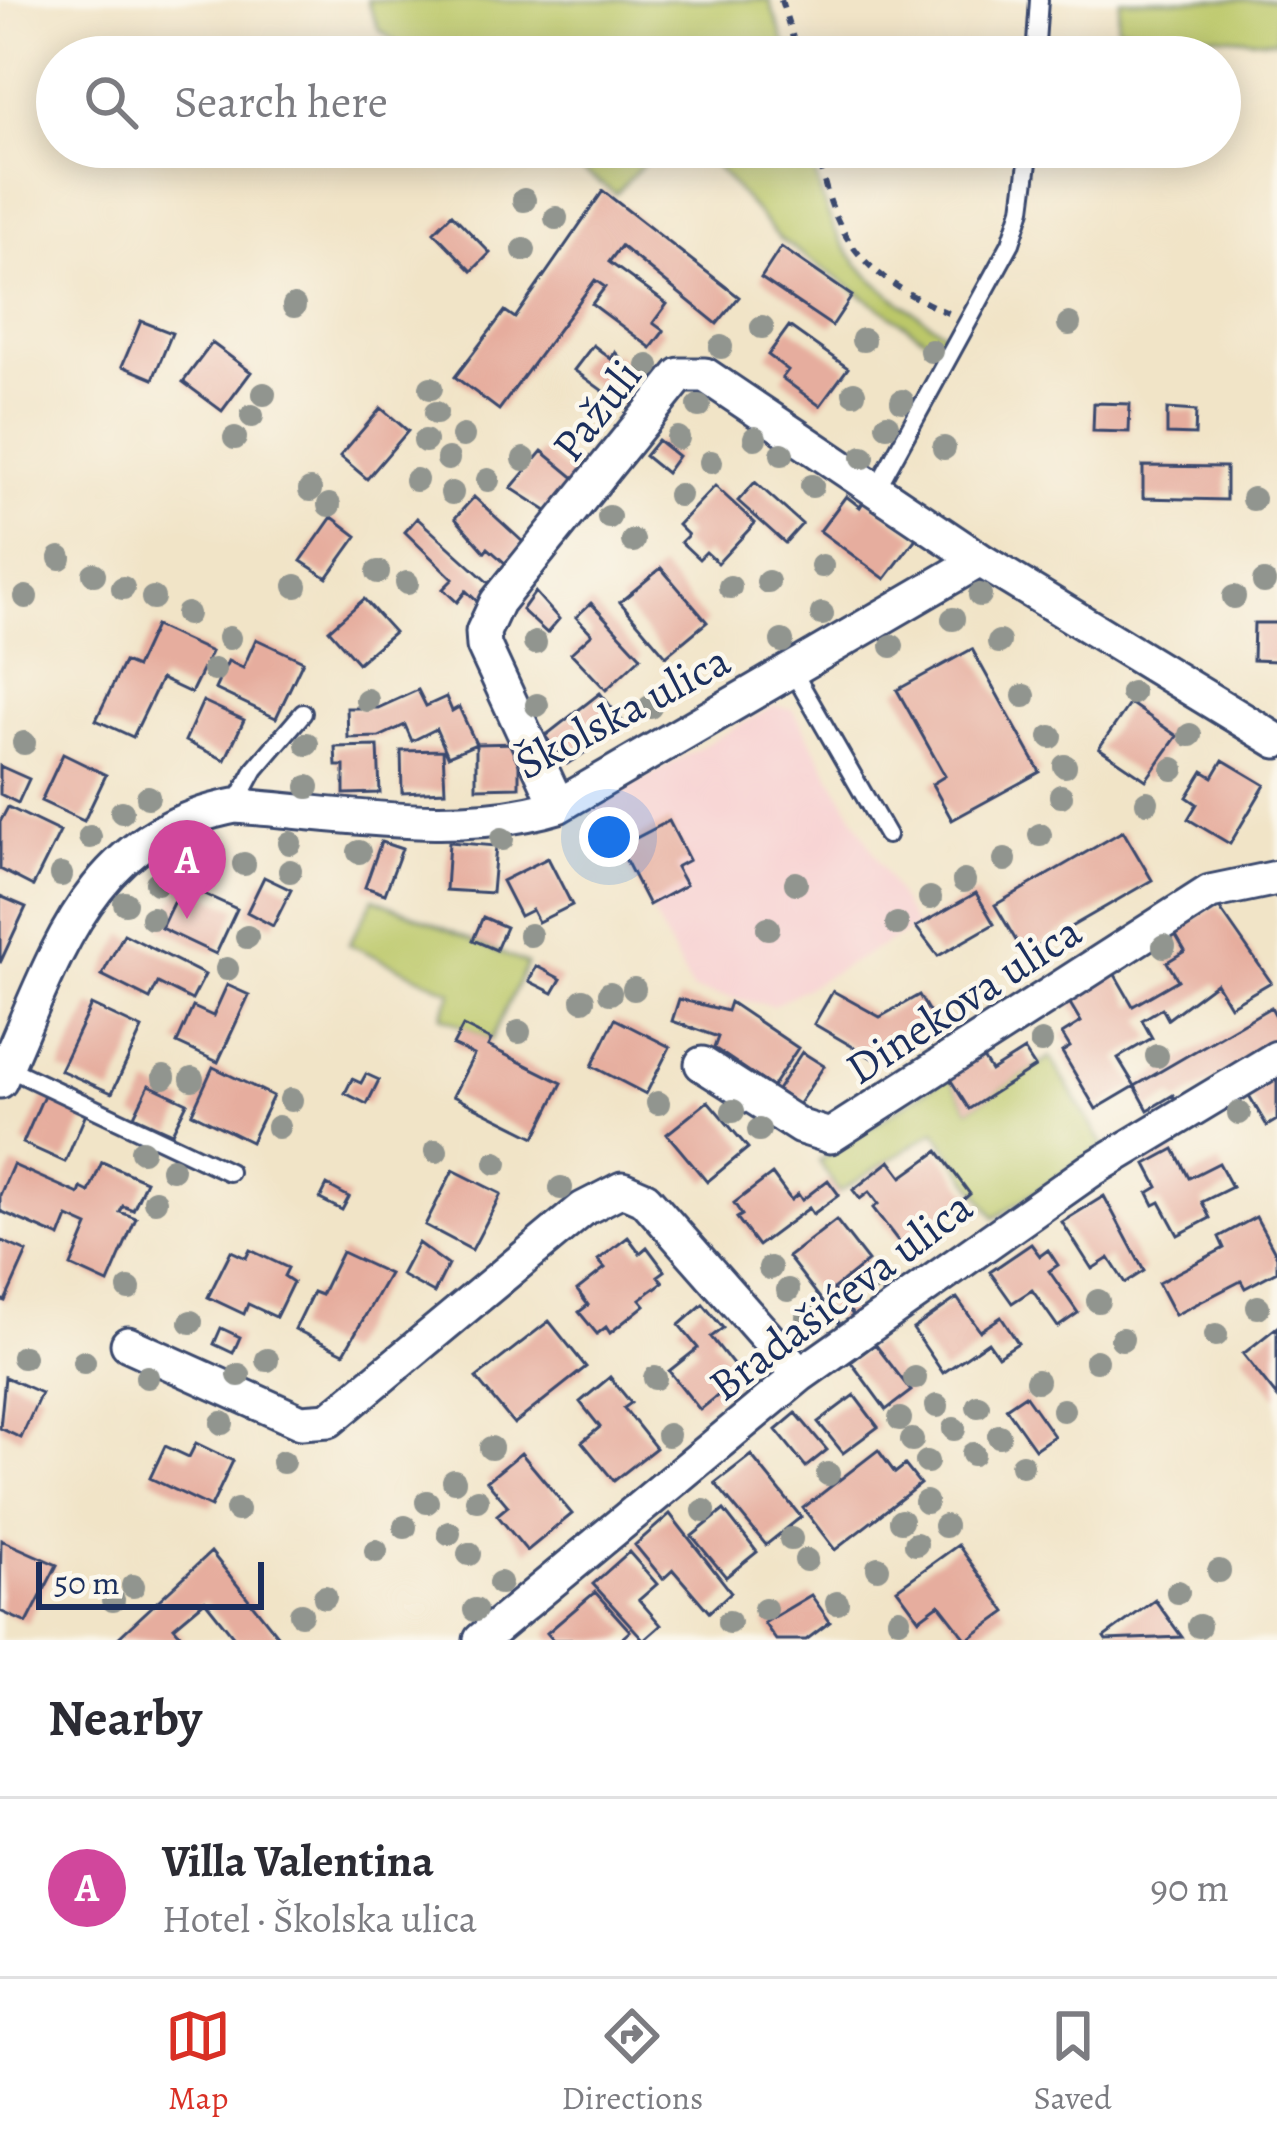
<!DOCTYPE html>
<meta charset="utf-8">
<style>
:root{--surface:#fff;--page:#f7f7f7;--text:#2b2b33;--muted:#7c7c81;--line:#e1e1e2;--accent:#d93025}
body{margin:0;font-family:Alegreya,serif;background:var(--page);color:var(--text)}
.scale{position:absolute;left:36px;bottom:30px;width:228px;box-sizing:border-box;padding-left:12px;border:6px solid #1b2f5e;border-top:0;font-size:33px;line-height:42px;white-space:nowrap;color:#1b2f5e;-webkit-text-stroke:9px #fbf7ec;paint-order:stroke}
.you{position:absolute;left:609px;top:837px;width:42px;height:42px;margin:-30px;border:9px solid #fff;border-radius:50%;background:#1a73e8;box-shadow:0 0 0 18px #1a73e833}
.badge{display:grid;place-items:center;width:78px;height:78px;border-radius:50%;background:var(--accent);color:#fff;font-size:39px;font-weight:700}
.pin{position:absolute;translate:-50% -99px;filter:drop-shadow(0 3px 6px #0008)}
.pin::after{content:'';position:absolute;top:63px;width:42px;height:36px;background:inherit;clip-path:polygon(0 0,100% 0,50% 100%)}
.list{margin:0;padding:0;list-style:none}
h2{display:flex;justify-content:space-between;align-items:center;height:156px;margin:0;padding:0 48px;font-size:51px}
h2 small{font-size:39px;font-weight:400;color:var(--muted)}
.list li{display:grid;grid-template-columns:78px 1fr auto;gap:36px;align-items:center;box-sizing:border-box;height:180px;padding:0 48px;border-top:3px solid var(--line)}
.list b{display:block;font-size:45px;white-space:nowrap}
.list p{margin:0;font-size:39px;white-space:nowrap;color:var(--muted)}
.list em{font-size:39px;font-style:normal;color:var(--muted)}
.icon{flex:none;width:66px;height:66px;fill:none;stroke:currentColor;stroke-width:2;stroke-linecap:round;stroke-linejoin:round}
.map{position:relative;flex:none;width:1277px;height:1640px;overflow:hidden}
.search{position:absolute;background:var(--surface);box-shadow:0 6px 30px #0003;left:36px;right:36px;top:36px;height:132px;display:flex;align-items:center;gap:30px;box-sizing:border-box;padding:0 42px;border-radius:66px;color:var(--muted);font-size:45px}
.sheet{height:336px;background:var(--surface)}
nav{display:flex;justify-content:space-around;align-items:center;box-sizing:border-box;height:168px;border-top:3px solid var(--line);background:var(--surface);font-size:33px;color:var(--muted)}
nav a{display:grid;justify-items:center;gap:6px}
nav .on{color:var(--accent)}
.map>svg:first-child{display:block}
</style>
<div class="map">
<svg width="1277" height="1640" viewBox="0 0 1277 1640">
<rect width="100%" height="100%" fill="#fbf7ec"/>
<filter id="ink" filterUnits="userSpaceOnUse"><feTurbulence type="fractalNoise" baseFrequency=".00833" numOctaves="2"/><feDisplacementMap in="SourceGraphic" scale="24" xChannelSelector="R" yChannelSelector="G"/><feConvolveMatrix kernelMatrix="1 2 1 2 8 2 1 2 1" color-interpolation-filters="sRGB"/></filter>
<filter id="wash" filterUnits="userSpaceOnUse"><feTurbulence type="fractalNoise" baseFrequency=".004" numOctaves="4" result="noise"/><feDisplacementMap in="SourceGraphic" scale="48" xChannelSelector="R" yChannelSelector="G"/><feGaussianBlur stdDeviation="2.7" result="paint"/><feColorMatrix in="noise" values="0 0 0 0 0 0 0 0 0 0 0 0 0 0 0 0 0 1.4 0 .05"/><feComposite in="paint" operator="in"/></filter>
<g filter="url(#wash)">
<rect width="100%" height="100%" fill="#f1e4c7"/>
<path fill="#f7cfd0" d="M774 706 793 709 916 927 773 1006 692 990 619 847 590 809Z"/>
<path fill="#bcc869" stroke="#6c7c64" stroke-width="3" d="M367 0H769L790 57H418L379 30Z
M1120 0H1277V41L1117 27Z
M548 147H659L616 194Z
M699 147H809C832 257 860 276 950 336L942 350 780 239Z
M374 898 527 964 491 1040 441 1016 452 992 349 944Z
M1050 1057 1104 1146 995 1218 935 1131 839 1192 819 1161 948 1076 969 1109Z"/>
<g id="blocks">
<path fill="#e6ad9e" d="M603 191 739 297 717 324 621 246 609 262 667 304 653 323 664 331 651 348 592 304 605 287 595 280 499 410 455 377 505 311 515 318Z
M452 214 490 253 472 271 434 232Z
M781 247 852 296 832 326 761 278Z
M141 321 172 333 153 379 122 366Z
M789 326 848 368 820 406 782 378 788 370 768 355Z
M212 343 251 372 222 411 183 382Z
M593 345 611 359 615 352 647 386 629 410 574 370Z
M1094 403 1130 404 1129 432 1093 431Z
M381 408 408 431 367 479 340 456Z
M1167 409 1196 411 1195 435 1167 434Z
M658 440 678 456 666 473 645 456Z
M542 451 577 480 550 513 511 488Z
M1143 466 1226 467V500L1143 498Z
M755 482 802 524 785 543 738 501Z
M715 486 755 523 718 563 706 552 699 559 681 542 688 535 678 525Z
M846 496 860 507 865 499 917 537 885 579 820 531Z
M474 497 524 543 505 563 488 548 485 552 455 518Z
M332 517 357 536 327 578 301 561Z
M417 518 493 587 479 603 466 591 457 602 443 589 453 579 405 532Z
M661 568 707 622 666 656 620 602Z
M535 592 559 619 547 633 522 610Z
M364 599 394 632 358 663 329 630Z
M591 603 641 657 606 690 571 653 592 634 576 617Z
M1254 623H1277V661L1253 660Z
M155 626 211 652 191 693 161 679 133 737 96 720 124 662 136 667Z
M256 639 303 661 276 718 215 689 228 661 243 668Z
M972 649 1040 772 952 820 932 784 945 776 897 690Z
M418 690 426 706 446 697 452 711 459 707 476 744 519 743V787L476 788V744L448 756 436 729 412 741 405 725 379 737 348 738 347 708H378Z
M600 693 626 726 567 764 545 736Z
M203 701 244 720 225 760 185 741Z
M1130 703 1177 736 1146 780 1099 748Z
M378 746 380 793 344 794V766H336L335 747Z
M443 750 445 791 402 793 401 751Z
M63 754 106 775 84 821 41 801Z
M1223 760 1265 785 1230 844 1188 819 1197 804 1187 797 1203 771 1213 777Z
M0 766 29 779 18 803 0 794Z
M8 807 60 832 33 886 0 869V822Z
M669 821 689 860 676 867 686 885 649 905 619 847Z
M1123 831 1152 880 1024 954 995 905Z
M381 842 402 849 385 894 365 887Z
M449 842 496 846 492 893 446 890Z
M548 858 572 905 538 922 532 910 520 916 502 881Z
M264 877 291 890 273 926 247 912Z
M182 884 237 909 216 954 161 928Z
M976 893 994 924 938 956 916 927Z
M0 896 26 907 0 963Z
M1218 906 1271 982 1230 1006 1216 983 1168 1019 1162 1008 1142 1020 1152 1038 1118 1058 1135 1086 1096 1109 1062 1052 1070 1047 1062 1034 1081 1022 1068 1000 1114 973 1133 1006 1178 980 1167 962 1185 951 1174 932Z
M483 917 506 927 496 950 473 940Z
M124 934 205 975 192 1000 158 983 150 999 102 975Z
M536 966 561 979 553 993 529 981Z
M227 985 249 995 218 1062 177 1043 193 1007 213 1016Z
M833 991 880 1017 919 995 935 1022 872 1058 814 1024Z
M679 999 727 1011 730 1002 798 1048 772 1087 714 1048 718 1037 672 1021Z
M91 1005 142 1029 112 1093 60 1070Z
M1271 1007 1277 1018V1044L1177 1102 1173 1095 1148 1110 1135 1086Z
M615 1019 670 1047 646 1094 592 1066Z
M463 1026 491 1040 488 1046 562 1083 535 1137 453 1096 474 1055 453 1045Z
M1024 1050 1035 1067 969 1109 948 1076 981 1055 991 1071Z
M802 1052 824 1066 798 1105 777 1090Z
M213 1067 273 1096 251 1142 192 1113Z
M366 1074 379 1080 367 1104 345 1093 352 1079 361 1083Z
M1277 1075V1120L1267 1126 1247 1092Z
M149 1085 187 1103 172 1133 134 1116Z
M44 1095 86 1114 65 1162 23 1143Z
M708 1101 748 1148 707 1182 667 1134Z
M1174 1149 1189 1178 1219 1163 1232 1187 1202 1202 1210 1218 1178 1235 1160 1202 1154 1205 1148 1193 1158 1187 1146 1164Z
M938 1151 970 1194 905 1250 873 1208 878 1204 869 1192 860 1199 853 1190 890 1161 902 1177Z
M102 1162 146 1181 133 1210 123 1206 120 1212 136 1218 108 1283 71 1266 88 1226 68 1217 60 1237 0 1211V1195L13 1165 79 1194 81 1188 89 1192Z
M453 1170 501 1194 472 1250 425 1225Z
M772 1174 791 1200 798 1194 802 1200 828 1180 839 1195 813 1214 809 1208 758 1246 737 1218 742 1215 734 1203Z
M327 1185 349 1197 342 1210 320 1199Z
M1104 1196 1144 1271 1125 1283 1109 1258 1092 1269 1062 1222Z
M1256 1217 1277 1256V1271L1245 1288 1241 1281 1175 1315 1158 1283 1224 1248 1219 1237Z
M836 1220 868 1261 833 1289 856 1319 843 1328 788 1257Z
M628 1237 640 1253 647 1247 665 1271 658 1276 663 1282 640 1299 645 1305 610 1333 606 1327 597 1334 579 1312 588 1305 577 1290 605 1268 598 1260Z
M0 1240 27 1252 5 1301 0 1299Z
M418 1243 448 1265 434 1293 401 1275Z
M1031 1244 1040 1256 1048 1250 1058 1265 1049 1271 1078 1313 1058 1327 1032 1290 1012 1303 990 1272Z
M250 1250 288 1268 284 1276 293 1282 276 1317 248 1304 244 1314 208 1297 231 1251 246 1258Z
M342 1252 389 1274 344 1353 295 1329 313 1292 321 1295Z
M957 1298 980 1331 1001 1317 1018 1343 998 1356 988 1342 943 1373 913 1329Z
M703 1304 723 1328 711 1337 742 1376 700 1410 669 1371 698 1348 679 1325Z
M549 1321 586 1367 514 1424 476 1378Z
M1277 1327V1397L1243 1354Z
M221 1328 240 1337 233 1353 214 1344Z
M875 1344 911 1391 886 1410 851 1362Z
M5 1377 41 1393 21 1438 0 1428Z
M610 1377 631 1403 624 1408 656 1448 614 1481 582 1442 600 1427 580 1402Z
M854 1395 878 1427 843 1453 818 1422Z
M1025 1395 1054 1436 1035 1449 1006 1408Z
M796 1413 827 1450 806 1467 776 1430Z
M196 1443 233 1461 211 1507 150 1478 165 1446 189 1457Z
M878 1450 895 1473 905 1465 920 1484 835 1550 803 1508Z
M521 1453 572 1514 527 1551 497 1515 508 1506 487 1481Z
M751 1455 801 1517 766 1545 715 1483Z
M724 1510 757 1552 726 1577 692 1536Z
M670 1514 731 1592 709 1612 673 1570 663 1579 635 1545Z
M1 1540 57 1565 27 1623 0 1611Z
M958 1545 1006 1612 967 1640 939 1604 919 1619 897 1589Z
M211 1552 281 1640H236L205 1601 174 1627 185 1640H116Z
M629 1552 657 1584 639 1600 661 1625 644 1640 593 1584Z
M595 1592 630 1631 620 1640H553L547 1633Z
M811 1595 830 1622 806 1640H776L764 1623Z
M1155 1600 1182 1637 1106 1640 1104 1637Z"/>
</g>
</g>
<g filter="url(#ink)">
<use href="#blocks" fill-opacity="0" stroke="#3b4a6e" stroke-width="3"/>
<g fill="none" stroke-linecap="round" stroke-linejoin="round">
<defs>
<path id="lane" d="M1035 57 1039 0
M877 488 1011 243 1022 209 1030 147
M792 670 887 835
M235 806 255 769 303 713
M6 1067 229 1172"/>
<path id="street" d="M558 806 484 646 483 632 497 602 680 375H705L980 560
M702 1064 801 1127 830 1136 1210 892 1277 878
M0 1081C55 960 86 834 235 806 339 813 457 837 558 806L980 560 1277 741
M128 1344 301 1422 329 1420 583 1209 622 1189 645 1199 800 1375
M481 1640 800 1375 1091 1170 1277 1058"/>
</defs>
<use href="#lane" stroke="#3b4a6e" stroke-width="22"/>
<use href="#street" stroke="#3b4a6e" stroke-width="39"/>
<path stroke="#3b4a6e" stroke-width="6" stroke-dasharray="9 9" stroke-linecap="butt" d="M781 0 799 57
M816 147C835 243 862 275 950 314"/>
<use href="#lane" stroke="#fff" stroke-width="16"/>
<use href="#street" stroke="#fff" stroke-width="33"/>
</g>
<g fill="#91958f">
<circle cx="524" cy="200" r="12"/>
<circle cx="556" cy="218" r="12"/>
<circle cx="524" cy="250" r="12"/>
<circle cx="294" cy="306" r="12"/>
<circle cx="1069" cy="324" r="12"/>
<circle cx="762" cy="327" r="12"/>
<circle cx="863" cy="340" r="12"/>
<circle cx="721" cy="347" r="12"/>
<circle cx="931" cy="351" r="12"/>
<circle cx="648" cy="366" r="12"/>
<circle cx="431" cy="388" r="12"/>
<circle cx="854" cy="393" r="12"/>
<circle cx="264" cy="394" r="12"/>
<circle cx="902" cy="401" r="12"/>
<circle cx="699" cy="406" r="12"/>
<circle cx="436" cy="413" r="12"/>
<circle cx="252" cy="416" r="12"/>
<circle cx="887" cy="425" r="12"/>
<circle cx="463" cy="436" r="12"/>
<circle cx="235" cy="438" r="12"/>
<circle cx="678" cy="438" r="12"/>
<circle cx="755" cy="438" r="12"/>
<circle cx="425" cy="441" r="12"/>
<circle cx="944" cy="448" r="12"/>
<circle cx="782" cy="454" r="12"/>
<circle cx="863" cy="457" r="12"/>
<circle cx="448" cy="459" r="12"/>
<circle cx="524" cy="459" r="12"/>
<circle cx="711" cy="462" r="12"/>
<circle cx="416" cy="480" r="12"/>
<circle cx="488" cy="480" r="12"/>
<circle cx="812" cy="486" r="12"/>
<circle cx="310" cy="490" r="12"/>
<circle cx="452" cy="493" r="12"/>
<circle cx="679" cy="495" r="12"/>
<circle cx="1253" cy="499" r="12"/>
<circle cx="329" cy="505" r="12"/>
<circle cx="609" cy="517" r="12"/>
<circle cx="633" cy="541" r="12"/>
<circle cx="60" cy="558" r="12"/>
<circle cx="822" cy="566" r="12"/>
<circle cx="378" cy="572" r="12"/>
<circle cx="94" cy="574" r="12"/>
<circle cx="768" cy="582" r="12"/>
<circle cx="1264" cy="582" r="12"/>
<circle cx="407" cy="583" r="12"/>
<circle cx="296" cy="586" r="12"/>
<circle cx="730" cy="587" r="12"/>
<circle cx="123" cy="588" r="12"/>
<circle cx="980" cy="595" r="12"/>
<circle cx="26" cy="597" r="12"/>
<circle cx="1234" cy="597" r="12"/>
<circle cx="153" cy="598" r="12"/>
<circle cx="187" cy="614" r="12"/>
<circle cx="822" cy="614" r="12"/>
<circle cx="953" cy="619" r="12"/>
<circle cx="229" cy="638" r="12"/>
<circle cx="782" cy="641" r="12"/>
<circle cx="999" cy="642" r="12"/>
<circle cx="535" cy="643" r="12"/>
<circle cx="892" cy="646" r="12"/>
<circle cx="214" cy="670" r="12"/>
<circle cx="1132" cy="693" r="12"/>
<circle cx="1024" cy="696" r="12"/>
<circle cx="367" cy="700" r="12"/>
<circle cx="537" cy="705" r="12"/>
<circle cx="650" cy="707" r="12"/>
<circle cx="1190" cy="735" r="12"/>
<circle cx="1051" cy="737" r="12"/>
<circle cx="24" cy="743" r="12"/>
<circle cx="307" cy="744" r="12"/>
<circle cx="1065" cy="766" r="12"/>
<circle cx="1173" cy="769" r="12"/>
<circle cx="308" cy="787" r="12"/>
<circle cx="1061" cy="796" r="12"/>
<circle cx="148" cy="797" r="12"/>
<circle cx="1147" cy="802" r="12"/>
<circle cx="122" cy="812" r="12"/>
<circle cx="1040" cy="835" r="12"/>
<circle cx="90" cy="837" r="12"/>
<circle cx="502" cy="839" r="12"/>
<circle cx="290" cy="843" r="12"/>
<circle cx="214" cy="852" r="12"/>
<circle cx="359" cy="852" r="12"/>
<circle cx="186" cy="854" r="12"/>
<circle cx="1005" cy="860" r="12"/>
<circle cx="244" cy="864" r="12"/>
<circle cx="290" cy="871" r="12"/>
<circle cx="61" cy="875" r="12"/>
<circle cx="964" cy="881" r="12"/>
<circle cx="157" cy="883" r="12"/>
<circle cx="796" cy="883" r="12"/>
<circle cx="930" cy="898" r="12"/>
<circle cx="125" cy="903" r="12"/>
<circle cx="152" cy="918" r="12"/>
<circle cx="897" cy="924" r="12"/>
<circle cx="768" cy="928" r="12"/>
<circle cx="530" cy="935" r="12"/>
<circle cx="247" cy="937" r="12"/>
<circle cx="1164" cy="946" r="12"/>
<circle cx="227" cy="969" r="12"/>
<circle cx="634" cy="989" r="12"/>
<circle cx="610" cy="993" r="12"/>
<circle cx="583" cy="1000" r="12"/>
<circle cx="519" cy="1032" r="12"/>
<circle cx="1041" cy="1042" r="12"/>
<circle cx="1157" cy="1056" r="12"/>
<circle cx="164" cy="1077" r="12"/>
<circle cx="192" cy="1079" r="12"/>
<circle cx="291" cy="1100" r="12"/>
<circle cx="658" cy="1103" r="12"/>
<circle cx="733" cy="1111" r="12"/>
<circle cx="1239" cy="1113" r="12"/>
<circle cx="278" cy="1127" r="12"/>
<circle cx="759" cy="1130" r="12"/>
<circle cx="142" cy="1151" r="12"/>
<circle cx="436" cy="1151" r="12"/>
<circle cx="496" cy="1163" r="12"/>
<circle cx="172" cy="1169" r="12"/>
<circle cx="561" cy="1188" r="12"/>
<circle cx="155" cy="1201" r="12"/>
<circle cx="770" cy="1268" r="12"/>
<circle cx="870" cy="1282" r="12"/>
<circle cx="129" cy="1289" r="12"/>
<circle cx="788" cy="1290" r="12"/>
<circle cx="1098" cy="1301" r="12"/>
<circle cx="1258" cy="1307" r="12"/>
<circle cx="807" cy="1317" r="12"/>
<circle cx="191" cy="1322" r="12"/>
<circle cx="1216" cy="1335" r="12"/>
<circle cx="1122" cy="1339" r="12"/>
<circle cx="23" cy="1357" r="12"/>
<circle cx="267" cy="1360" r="12"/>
<circle cx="1096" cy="1361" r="12"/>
<circle cx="84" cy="1362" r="12"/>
<circle cx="239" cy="1375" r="12"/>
<circle cx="147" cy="1377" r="12"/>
<circle cx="655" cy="1378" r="12"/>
<circle cx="915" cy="1378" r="12"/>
<circle cx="1037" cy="1381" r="12"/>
<circle cx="937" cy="1406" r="12"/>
<circle cx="978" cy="1406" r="12"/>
<circle cx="1063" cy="1410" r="12"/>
<circle cx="900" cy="1419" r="12"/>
<circle cx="222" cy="1423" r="12"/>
<circle cx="954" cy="1429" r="12"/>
<circle cx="668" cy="1435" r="12"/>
<circle cx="999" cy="1436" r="12"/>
<circle cx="912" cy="1440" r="12"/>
<circle cx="491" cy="1448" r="12"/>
<circle cx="973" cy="1454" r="12"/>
<circle cx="283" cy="1462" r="12"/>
<circle cx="927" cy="1462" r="12"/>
<circle cx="1022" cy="1465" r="12"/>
<circle cx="828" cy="1474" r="12"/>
<circle cx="454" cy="1481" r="12"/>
<circle cx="477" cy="1500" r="12"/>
<circle cx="427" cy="1502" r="12"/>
<circle cx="926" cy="1502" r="12"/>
<circle cx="237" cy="1510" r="12"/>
<circle cx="704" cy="1511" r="12"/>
<circle cx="901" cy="1521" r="12"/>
<circle cx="945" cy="1526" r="12"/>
<circle cx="405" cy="1527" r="12"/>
<circle cx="449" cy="1533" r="12"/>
<circle cx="791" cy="1539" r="12"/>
<circle cx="916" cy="1544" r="12"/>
<circle cx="376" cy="1551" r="12"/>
<circle cx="469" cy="1554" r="12"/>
<circle cx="806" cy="1560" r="12"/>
<circle cx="878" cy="1568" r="12"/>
<circle cx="1219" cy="1571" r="12"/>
<circle cx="500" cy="1583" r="12"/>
<circle cx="133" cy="1586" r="12"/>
<circle cx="1178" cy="1592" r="12"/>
<circle cx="325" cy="1597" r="12"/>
<circle cx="113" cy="1600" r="12"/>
<circle cx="837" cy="1603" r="12"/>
<circle cx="765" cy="1609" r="12"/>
<circle cx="475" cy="1610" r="12"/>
<circle cx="301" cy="1614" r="12"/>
<circle cx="899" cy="1619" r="12"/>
<circle cx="729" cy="1622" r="12"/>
<circle cx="1199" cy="1626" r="12"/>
</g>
</g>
<g text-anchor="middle" stroke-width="9" stroke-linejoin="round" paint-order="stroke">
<g font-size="45" fill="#1b2f5e" stroke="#fbf7ec">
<text transform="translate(596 410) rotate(-52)" y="16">Pažuli</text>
<text transform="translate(622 711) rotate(-28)" y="16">Školska ulica</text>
<text transform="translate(963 999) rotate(-33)" y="16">Dinekova ulica</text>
<text transform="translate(840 1295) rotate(-37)" y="16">Bradašićeva ulica</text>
</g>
</g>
</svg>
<div class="scale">50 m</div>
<div class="you"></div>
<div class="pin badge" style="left:187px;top:919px;background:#d1479c">A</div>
<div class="search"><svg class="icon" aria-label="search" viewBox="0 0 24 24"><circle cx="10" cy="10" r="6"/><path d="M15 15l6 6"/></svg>Search here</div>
</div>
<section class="sheet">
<h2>Nearby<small></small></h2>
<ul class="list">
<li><span class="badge" style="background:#d1479c">A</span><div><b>Villa Valentina</b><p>Hotel · Školska ulica</p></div><em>90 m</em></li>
</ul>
</section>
<nav>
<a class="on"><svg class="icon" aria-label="map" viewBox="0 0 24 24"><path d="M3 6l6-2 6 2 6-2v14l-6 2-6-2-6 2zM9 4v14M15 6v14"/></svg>Map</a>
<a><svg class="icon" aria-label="directions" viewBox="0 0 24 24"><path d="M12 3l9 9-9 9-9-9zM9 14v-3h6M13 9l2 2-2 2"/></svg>Directions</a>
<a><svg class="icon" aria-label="saved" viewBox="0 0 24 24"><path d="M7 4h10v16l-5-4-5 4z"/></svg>Saved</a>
</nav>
